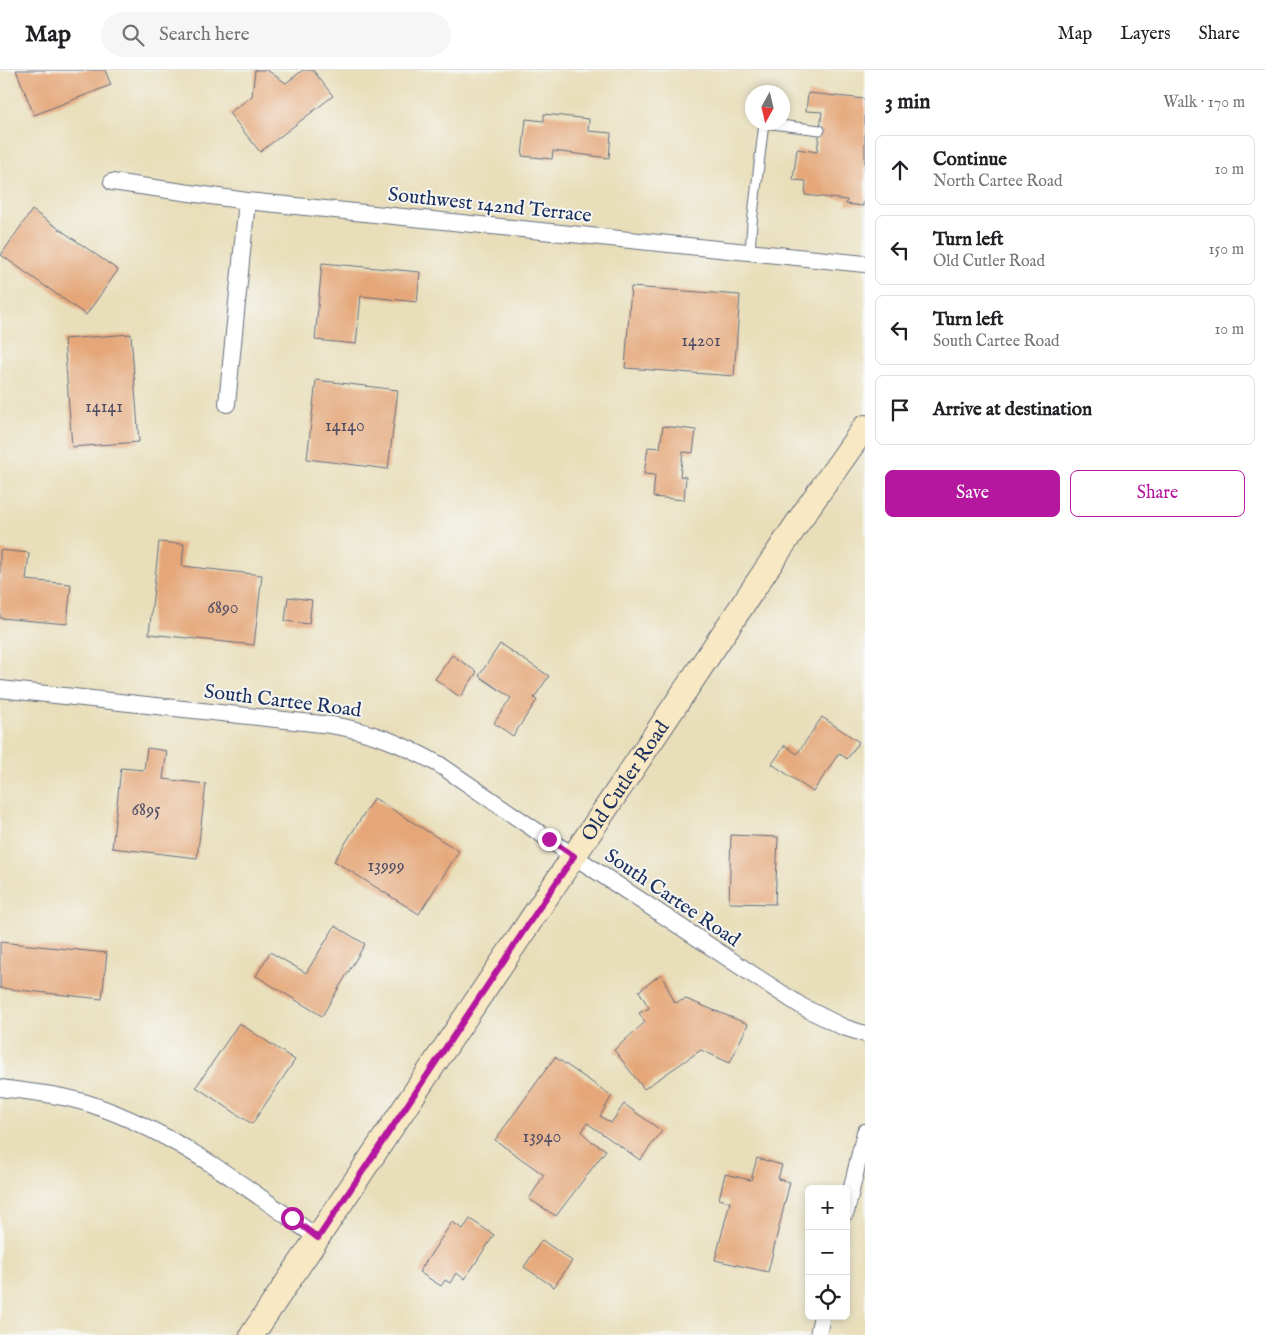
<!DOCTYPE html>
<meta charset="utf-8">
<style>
:root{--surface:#fff;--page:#f6f6f6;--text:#202124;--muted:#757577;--line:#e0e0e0;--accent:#b5179e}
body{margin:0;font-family:"IM FELL English",serif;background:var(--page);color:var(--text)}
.controls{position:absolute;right:15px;bottom:15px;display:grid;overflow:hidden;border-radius:8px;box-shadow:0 2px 8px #0003}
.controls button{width:45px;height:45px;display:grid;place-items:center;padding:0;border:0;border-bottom:1px solid var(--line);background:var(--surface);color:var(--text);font:25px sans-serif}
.compass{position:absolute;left:745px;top:15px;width:45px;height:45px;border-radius:50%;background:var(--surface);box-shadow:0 2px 8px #0003;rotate:188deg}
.stop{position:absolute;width:15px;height:15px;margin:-11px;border:4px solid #b5179e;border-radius:50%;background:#fff}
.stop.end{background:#b5179e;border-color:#fff;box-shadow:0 1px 5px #0008}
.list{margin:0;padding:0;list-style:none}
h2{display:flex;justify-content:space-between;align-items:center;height:65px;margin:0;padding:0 20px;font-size:21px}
h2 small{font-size:16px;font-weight:400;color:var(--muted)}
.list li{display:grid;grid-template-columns:32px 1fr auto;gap:15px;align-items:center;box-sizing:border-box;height:70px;margin:0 10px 10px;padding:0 10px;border:1px solid var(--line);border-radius:8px}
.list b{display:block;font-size:19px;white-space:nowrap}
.list p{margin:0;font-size:16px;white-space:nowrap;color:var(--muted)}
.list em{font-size:16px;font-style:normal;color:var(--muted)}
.actions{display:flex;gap:10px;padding:15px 20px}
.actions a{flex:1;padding:11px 0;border:1px solid var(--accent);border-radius:8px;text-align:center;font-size:18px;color:var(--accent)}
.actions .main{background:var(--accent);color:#fff}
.icon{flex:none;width:28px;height:28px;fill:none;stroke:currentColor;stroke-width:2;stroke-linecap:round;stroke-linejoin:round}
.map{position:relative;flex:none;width:865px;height:1265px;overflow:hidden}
header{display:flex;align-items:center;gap:30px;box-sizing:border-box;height:70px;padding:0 25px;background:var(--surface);border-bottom:1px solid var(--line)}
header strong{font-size:24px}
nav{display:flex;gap:28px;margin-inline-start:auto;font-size:18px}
.search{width:350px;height:45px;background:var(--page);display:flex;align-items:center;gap:12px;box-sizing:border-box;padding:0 18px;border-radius:28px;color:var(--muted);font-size:19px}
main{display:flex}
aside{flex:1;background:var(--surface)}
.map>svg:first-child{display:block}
</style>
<header>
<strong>Map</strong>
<div class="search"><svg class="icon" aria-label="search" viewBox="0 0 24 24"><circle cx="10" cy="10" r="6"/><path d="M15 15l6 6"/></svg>Search here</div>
<nav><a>Map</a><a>Layers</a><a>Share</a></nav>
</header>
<main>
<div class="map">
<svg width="865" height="1265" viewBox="0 0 865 1265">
<rect width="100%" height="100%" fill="#f6f6f2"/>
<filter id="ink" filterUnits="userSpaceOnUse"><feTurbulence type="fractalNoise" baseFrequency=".02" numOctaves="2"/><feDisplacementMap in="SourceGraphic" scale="10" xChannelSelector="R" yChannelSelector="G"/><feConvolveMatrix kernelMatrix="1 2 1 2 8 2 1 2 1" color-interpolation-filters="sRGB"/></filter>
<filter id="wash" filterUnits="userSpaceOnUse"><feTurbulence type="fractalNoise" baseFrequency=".0096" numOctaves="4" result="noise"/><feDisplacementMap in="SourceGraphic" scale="20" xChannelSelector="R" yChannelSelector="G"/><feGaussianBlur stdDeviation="1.12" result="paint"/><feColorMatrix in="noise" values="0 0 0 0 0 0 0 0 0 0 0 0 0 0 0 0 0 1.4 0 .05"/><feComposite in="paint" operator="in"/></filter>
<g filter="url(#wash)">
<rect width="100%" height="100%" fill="#e8deb9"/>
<g id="blocks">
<path fill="#e5a779" d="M16 0H105L111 15 34 45Z
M255 0H267L286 13 303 0H313L333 26 260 82 229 43 252 26Z
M808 23 865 29V132H863V136L846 134 847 130 805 125 806 111 793 110 797 79 817 82 822 42 806 41Z
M544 44 589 49 588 61 611 63 609 88 553 81 552 89 522 86 526 49 544 51Z
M32 140 118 200 86 245 1 185Z
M322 193 420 202 417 232 361 226 356 274 315 270Z
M631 217 740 225 734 306 625 298Z
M131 264 139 372 72 377 64 269Z
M316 310 398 320 388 399 307 389Z
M663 356 696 360 693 383 683 382 680 406 686 407 684 430 653 427 655 405 644 404 648 377 660 378Z
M159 472 184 474 182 496 262 505 254 575 149 564Z
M0 480 29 483 26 510 71 514 67 554 0 548Z
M288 527 312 530 309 554 285 551Z
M500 574 549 606 534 628 537 630 513 666 494 653 511 628 479 606Z
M452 585 477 602 460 627 435 609Z
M822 647 859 672 847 689 839 683 813 722 772 694 785 675 797 684Z
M147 678 167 681 163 709 206 714 197 788 112 778 121 698 144 700Z
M374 728 459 781 419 844 334 791Z
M731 765 778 767 775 834 729 833Z
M335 856 365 874 322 946 256 906 270 882 306 903Z
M0 872 107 883 102 929 0 918Z
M661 904 675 933 686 929 748 954 730 993 701 980 644 1019 614 980 645 952 639 943 649 938 639 921Z
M239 953 295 990 252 1054 196 1017Z
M555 987 612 1026 600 1046 611 1053 624 1034 662 1061 640 1090 587 1053 582 1062 591 1071 606 1080 556 1146 529 1129 544 1105 495 1070Z
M757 1088 782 1095 778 1109 790 1112 768 1202 715 1190 730 1132 719 1129 725 1104 751 1110Z
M470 1149 494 1165 465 1209 456 1203 450 1213 445 1210 441 1216 419 1202 452 1152 463 1159Z
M542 1170 572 1191 554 1217 524 1197Z"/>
</g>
</g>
<g filter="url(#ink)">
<use href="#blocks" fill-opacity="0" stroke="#636c7e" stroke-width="1"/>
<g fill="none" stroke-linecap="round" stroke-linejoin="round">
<defs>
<path id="service" d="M750 182 752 153 764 53 820 60"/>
<path id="minor" d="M112 112 247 131 865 194
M227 334 247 131
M0 619 331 655C374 662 402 674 440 695L557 775 752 904 803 937 843 957 865 964
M0 1018C31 1022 64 1025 93 1035 176 1063 247 1118 318 1168
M846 1142 865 1062
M818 1265 822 1246"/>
<g id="secondary">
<path id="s1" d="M252 1265 807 439 865 357"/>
</g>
</defs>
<use href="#service" stroke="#636c7e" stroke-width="11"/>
<use href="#minor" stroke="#636c7e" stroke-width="18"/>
<use href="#secondary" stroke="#636c7e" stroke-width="26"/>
<use href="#service" stroke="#fff" stroke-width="9"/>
<use href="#minor" stroke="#fff" stroke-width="16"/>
<use href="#secondary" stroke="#f8e8c3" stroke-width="24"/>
</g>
</g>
<g fill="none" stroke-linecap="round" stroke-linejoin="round" filter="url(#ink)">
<path stroke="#b5179e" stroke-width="6" d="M292 1148 318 1168 574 786 549 769"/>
</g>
<g text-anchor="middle" stroke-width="4" stroke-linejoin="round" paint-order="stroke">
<g font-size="18" fill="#4e4d65">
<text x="701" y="276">14201</text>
<text x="104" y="342">14141</text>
<text x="345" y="361">14140</text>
<text x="223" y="543">6890</text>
<text x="146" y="745">6895</text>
<text x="386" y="801">13999</text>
<text x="542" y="1072">13940</text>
</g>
<g font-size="20" fill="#1b2f5e" stroke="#f6f6f2">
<text transform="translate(490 134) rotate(6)" y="7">Southwest 142nd Terrace</text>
<text transform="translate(283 630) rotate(7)" y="7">South Cartee Road</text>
<text dy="7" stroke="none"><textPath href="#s1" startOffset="668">Old Cutler Road</textPath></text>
<text transform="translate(673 827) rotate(34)" y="7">South Cartee Road</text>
</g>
</g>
</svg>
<div class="controls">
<button>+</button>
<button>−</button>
<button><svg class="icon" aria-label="locate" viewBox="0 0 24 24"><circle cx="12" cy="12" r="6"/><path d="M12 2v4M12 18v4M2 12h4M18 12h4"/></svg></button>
</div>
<svg class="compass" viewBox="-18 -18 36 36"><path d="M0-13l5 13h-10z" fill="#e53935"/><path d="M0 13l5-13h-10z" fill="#757577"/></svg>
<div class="stop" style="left:292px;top:1148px"></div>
<div class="stop end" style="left:549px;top:769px"></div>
</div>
<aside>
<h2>3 min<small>Walk · 170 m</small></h2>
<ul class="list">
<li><svg class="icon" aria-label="ahead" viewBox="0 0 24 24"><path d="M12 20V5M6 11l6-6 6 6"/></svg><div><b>Continue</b><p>North Cartee Road</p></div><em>10 m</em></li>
<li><svg class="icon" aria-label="left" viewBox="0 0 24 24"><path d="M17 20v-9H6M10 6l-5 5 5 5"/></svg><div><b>Turn left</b><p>Old Cutler Road</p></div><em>150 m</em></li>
<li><svg class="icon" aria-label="left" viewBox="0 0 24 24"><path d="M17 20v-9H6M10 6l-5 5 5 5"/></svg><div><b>Turn left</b><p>South Cartee Road</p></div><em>10 m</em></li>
<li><svg class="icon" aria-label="arrive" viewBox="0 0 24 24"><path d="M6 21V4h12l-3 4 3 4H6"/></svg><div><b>Arrive at destination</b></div></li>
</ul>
<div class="actions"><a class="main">Save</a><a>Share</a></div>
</aside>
</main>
